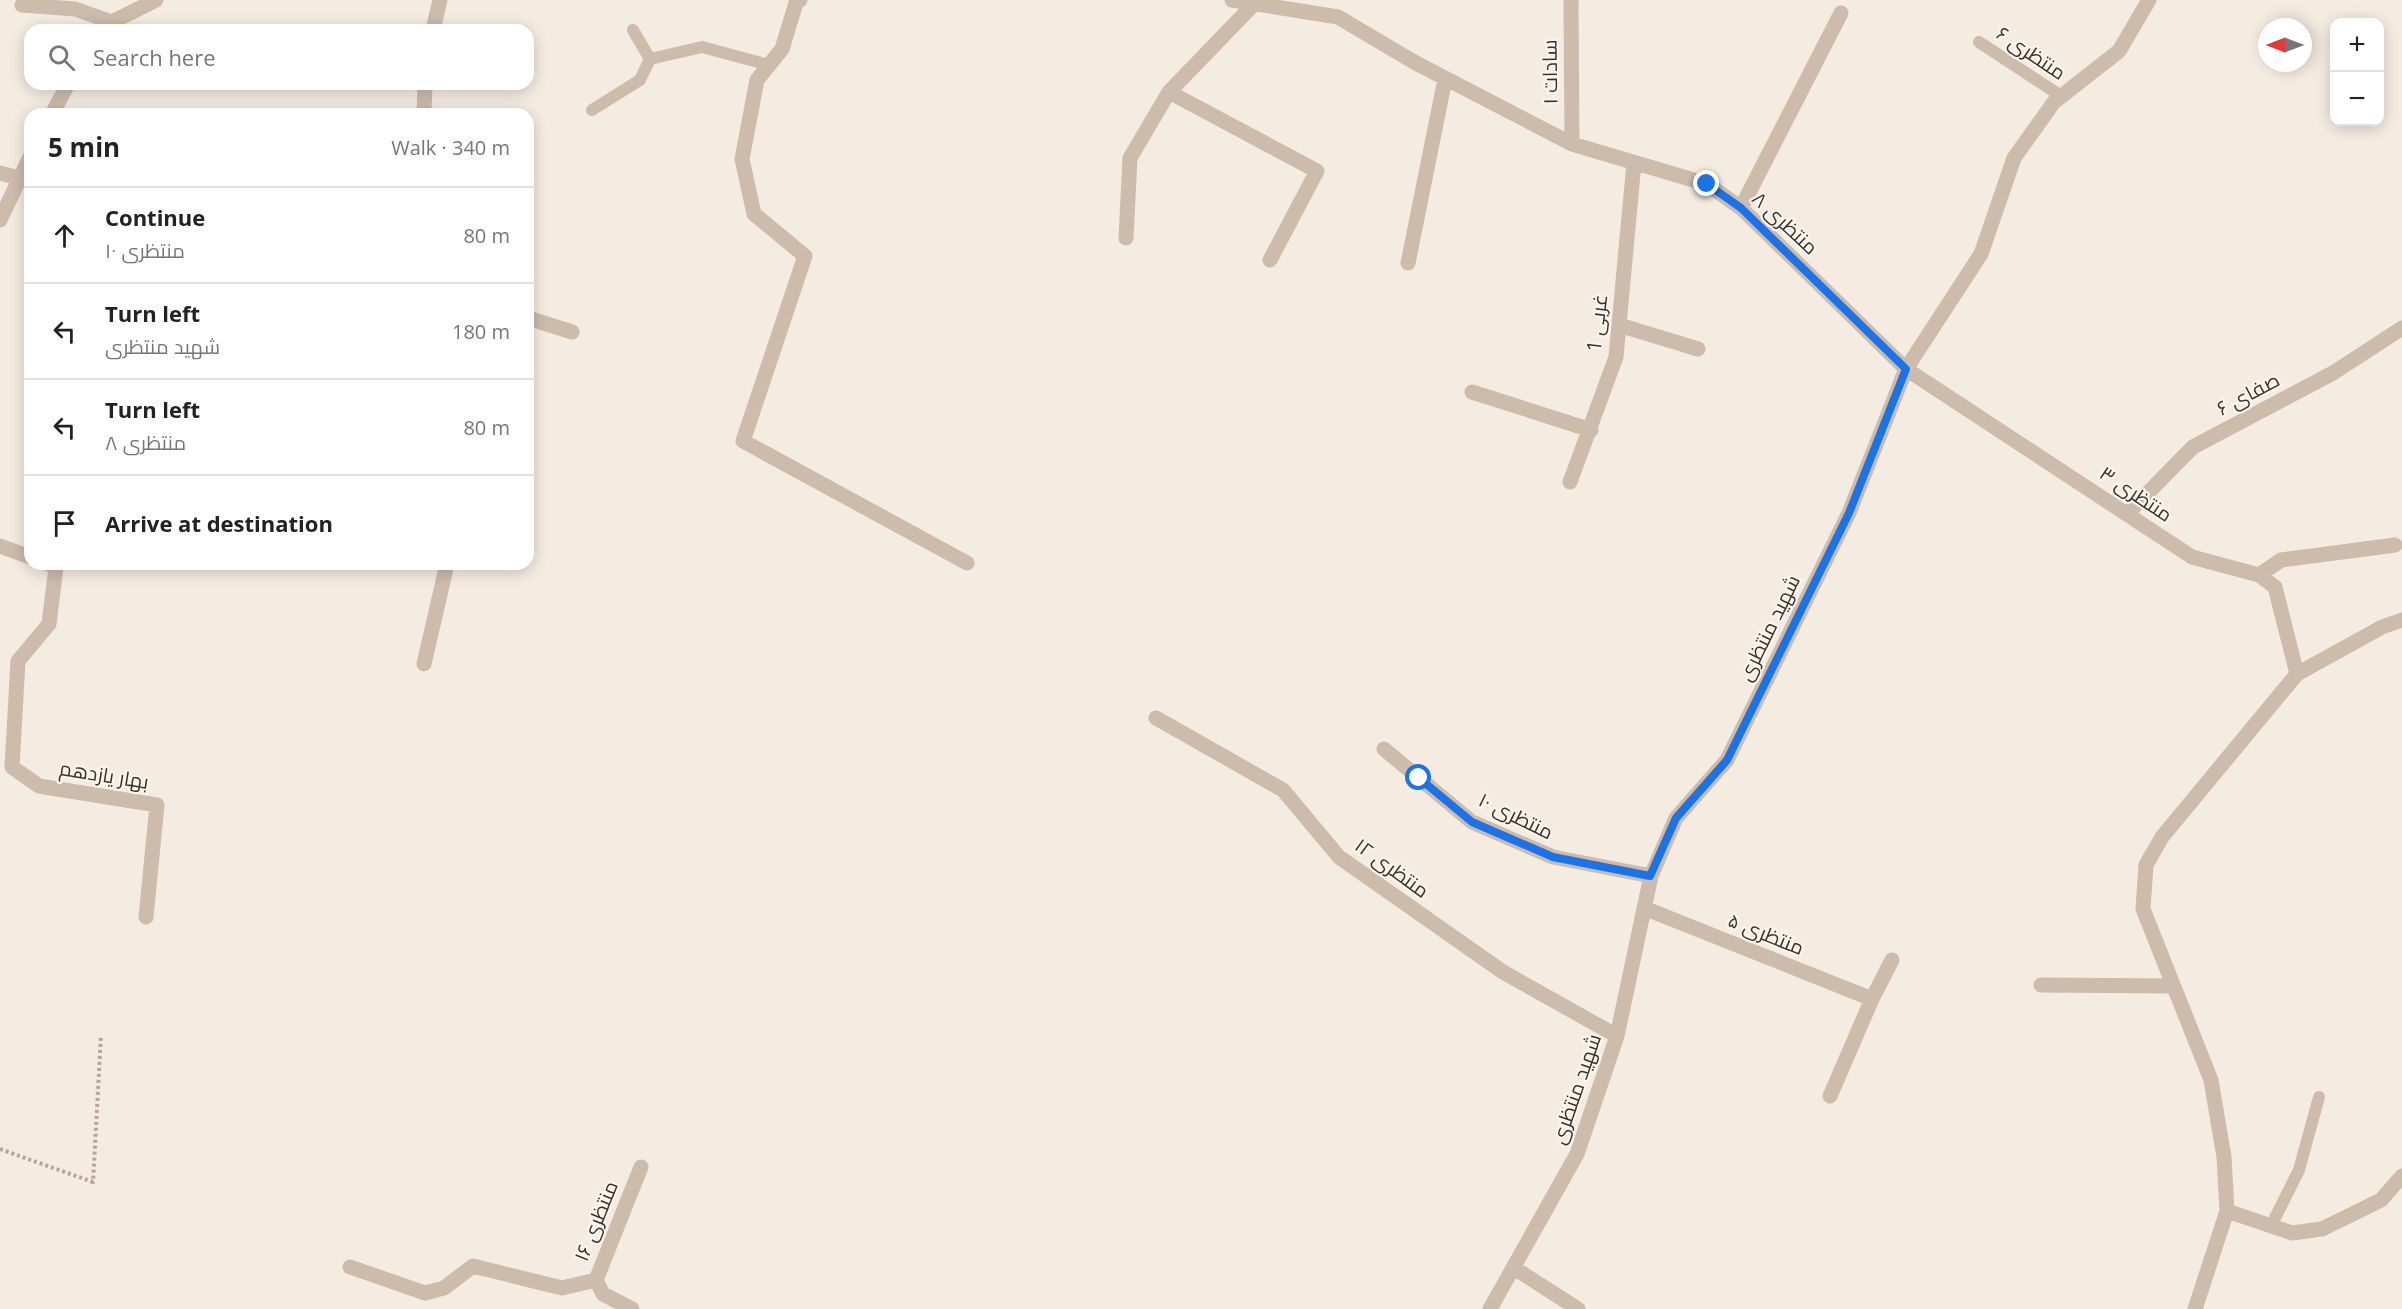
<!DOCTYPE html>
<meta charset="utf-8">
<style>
:root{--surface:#fff;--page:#f6f6f6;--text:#222;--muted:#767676;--line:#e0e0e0}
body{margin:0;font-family:"Open Sans",Cairo,sans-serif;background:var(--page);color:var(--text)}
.controls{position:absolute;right:18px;top:18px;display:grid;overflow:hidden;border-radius:12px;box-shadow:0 3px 15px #0003}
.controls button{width:54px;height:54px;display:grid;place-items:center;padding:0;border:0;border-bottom:2px solid var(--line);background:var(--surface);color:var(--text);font:30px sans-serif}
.compass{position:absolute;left:2258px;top:18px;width:54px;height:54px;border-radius:50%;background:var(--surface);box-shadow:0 3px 15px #0003;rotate:270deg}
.stop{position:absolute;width:18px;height:18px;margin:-14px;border:4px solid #1a73e8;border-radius:50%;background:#fff}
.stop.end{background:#1a73e8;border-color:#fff;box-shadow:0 2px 6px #0008}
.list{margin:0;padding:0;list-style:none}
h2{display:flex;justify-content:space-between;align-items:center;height:78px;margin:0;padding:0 24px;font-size:26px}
h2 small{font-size:20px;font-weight:400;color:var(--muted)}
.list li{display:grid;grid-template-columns:39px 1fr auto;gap:18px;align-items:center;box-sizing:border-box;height:96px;padding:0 24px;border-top:2px solid var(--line)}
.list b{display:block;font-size:22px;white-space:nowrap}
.list p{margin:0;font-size:20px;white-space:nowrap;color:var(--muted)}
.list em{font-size:20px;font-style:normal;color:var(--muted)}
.icon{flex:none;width:33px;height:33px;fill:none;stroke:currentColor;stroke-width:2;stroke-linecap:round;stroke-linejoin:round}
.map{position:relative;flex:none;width:2402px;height:1309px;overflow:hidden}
.search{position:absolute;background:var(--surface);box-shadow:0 3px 15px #0003;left:24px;top:24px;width:510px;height:66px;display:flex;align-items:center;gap:15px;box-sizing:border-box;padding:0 21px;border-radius:18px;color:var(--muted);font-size:22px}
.panel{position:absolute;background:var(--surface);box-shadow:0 3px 15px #0003;left:24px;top:108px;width:510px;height:462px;border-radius:18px}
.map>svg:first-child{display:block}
</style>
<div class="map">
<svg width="2402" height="1309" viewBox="0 0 2402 1309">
<rect width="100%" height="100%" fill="#f4ebe1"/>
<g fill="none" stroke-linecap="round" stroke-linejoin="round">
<path stroke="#b9a596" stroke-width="4" stroke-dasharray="3 3" stroke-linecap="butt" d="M0 1149 93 1182 101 1035"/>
<path stroke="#cdbbac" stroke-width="12" d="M633 30 650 59 702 47 769 65
M1979 42 2061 96
M592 110 640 80 650 59
M2271 1226 2299 1170 2319 1097"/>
<path stroke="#cdbbac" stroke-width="15" d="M800 0 796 3 782 49 757 80 742 159 754 214 805 256 743 441 967 563
M1232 0 1338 17 1414 62 1572 144 1707 184 1741 208 1906 369 2192 557 2259 575 2275 587 2297 674
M1571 0 1572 144
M22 5 75 9 112 22
M433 30 440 0
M1169 92 1317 171 1270 260
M424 114 425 84
M0 173 19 178
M1741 208 1841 13
M1126 238 1130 158 1169 92 1255 3
M1408 263 1445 79
M528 318 572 332
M1619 325 1698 349
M1472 392 1591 430
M1570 482 1616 357 1634 163
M2128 513 2193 447 2333 373 2402 328
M0 546 30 557
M49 564 56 567 49 624 18 661 12 767 39 786 157 805 146 917
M2259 575 2281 560 2395 545
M424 664 447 564
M1156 718 1283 790 1339 857 1503 972 1617 1036
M1384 749 1472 822 1553 857 1651 876
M1644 908 1872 999
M2041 985 2173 986
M1830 1096 1872 999 1892 960
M2227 1211 2292 1233 2322 1229 2381 1200 2402 1176
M350 1267 425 1293 444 1288 473 1266 562 1288 596 1280
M1514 1268 1578 1309
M632 1309 603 1294 596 1280 641 1167
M1490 1309 1577 1154 1617 1036 1651 876 1676 818 1727 760 1849 513 1906 369 1981 254 2014 158 2054 102 2119 51 2149 0
M2195 1309 2227 1211 2224 1157 2211 1080 2143 909 2146 865 2162 837 2297 674 2382 627 2402 620"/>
<path stroke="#cdbbac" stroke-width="15" d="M106 30 112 22 156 0
M52 114 68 84
M0 220 30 157"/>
</g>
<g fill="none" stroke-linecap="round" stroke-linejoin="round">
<path stroke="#1a73e8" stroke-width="8" d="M1419 778 1472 822 1553 857 1650 876 1676 818 1727 760 1849 513 1906 369 1741 208 1707 184"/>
</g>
<g text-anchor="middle" stroke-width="4.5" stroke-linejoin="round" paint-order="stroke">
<g font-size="20" fill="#3b302b" stroke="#fbf5ee">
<text transform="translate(2031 53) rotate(34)" y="7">منتظری ۶</text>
<text transform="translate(1550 72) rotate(-91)" y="7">سادات ۱</text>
<text transform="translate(1785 223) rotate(43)" y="7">منتظری ۸</text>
<text transform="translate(1597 323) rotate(-83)" y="7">غربی 1</text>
<text transform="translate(2248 394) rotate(-28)" y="7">صفای ۶</text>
<text transform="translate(2136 494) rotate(34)" y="7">منتظری ۳</text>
<text transform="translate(1769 628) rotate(-64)" y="7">شهید منتظری</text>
<text transform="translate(104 775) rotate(9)" y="7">بهار یازدهم</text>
<text transform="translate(1516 816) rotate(26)" y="7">منتظری ۱۰</text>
<text transform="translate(1392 868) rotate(36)" y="7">منتظری ۱۲</text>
<text transform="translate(1766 934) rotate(22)" y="7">منتظری ۵</text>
<text transform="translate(1576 1089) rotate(-71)" y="7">شهید منتظری</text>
<text transform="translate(596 1221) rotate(-68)" y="7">منتظری ۱۶</text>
</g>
</g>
</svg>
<div class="controls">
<button>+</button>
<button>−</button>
</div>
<svg class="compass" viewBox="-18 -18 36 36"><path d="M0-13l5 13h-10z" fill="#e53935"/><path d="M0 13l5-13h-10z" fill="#767676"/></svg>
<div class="stop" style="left:1419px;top:778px"></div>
<div class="stop end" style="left:1707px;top:184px"></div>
<div class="search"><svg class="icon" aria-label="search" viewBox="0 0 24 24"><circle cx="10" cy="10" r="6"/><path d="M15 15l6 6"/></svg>Search here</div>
<section class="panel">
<h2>5 min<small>Walk · 340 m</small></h2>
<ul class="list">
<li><svg class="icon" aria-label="ahead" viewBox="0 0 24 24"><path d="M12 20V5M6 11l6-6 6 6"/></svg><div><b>Continue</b><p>منتظری ۱۰</p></div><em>80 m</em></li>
<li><svg class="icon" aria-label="left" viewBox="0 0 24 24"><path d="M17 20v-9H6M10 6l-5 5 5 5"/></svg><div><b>Turn left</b><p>شهید منتظری</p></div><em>180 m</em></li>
<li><svg class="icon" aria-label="left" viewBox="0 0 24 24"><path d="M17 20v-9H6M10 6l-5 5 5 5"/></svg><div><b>Turn left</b><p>منتظری ۸</p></div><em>80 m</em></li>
<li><svg class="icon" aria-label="arrive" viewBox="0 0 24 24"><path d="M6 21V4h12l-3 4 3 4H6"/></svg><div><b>Arrive at destination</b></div></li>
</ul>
</section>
</div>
